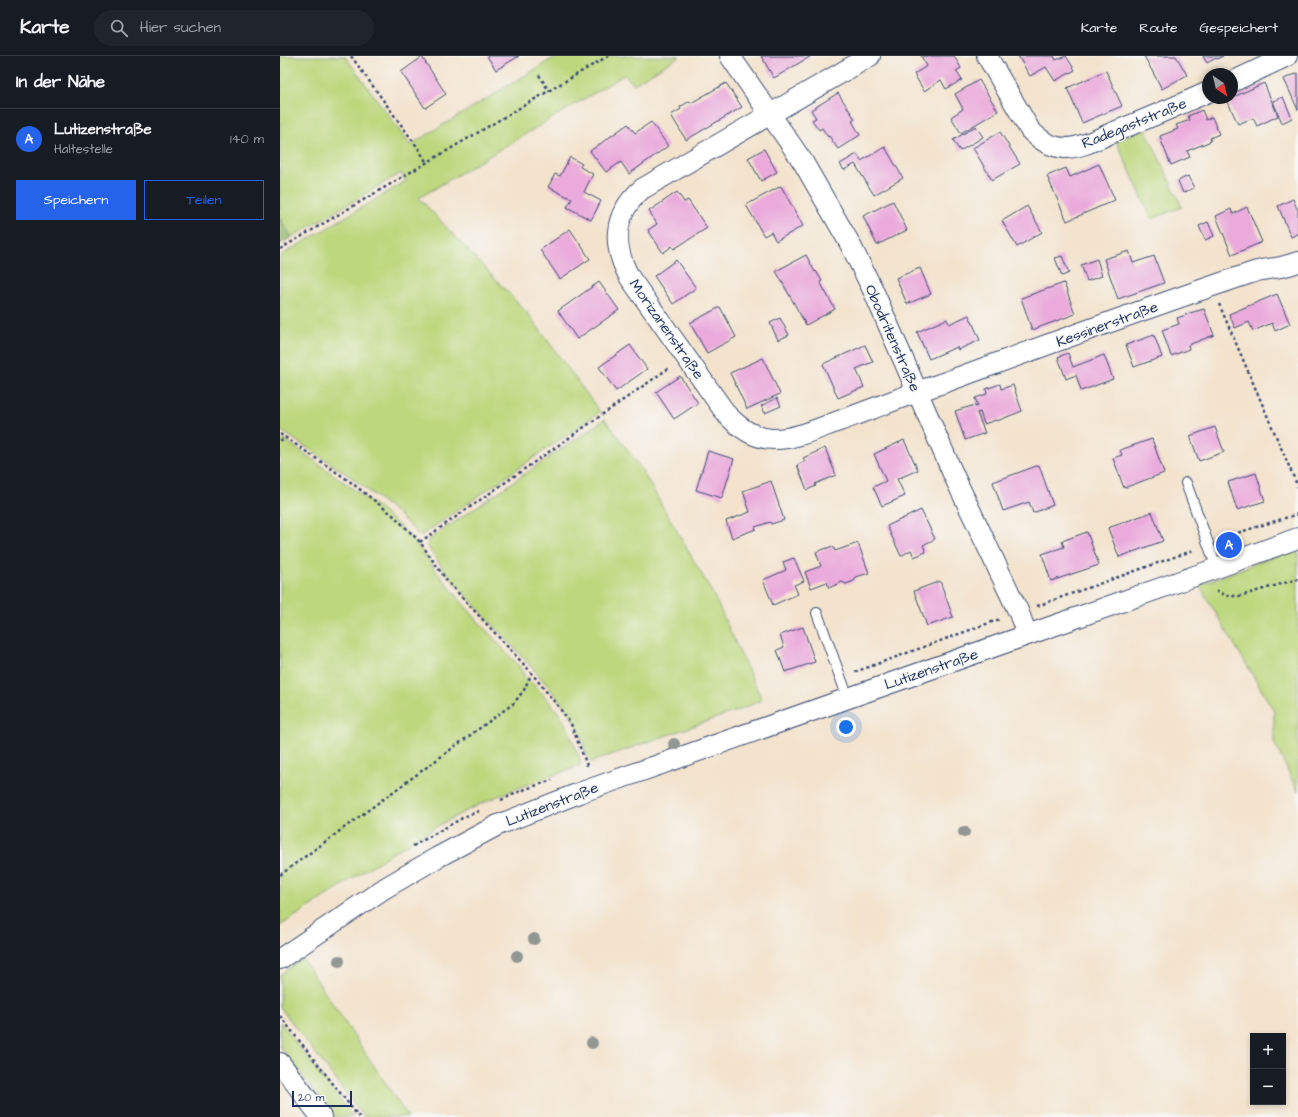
<!DOCTYPE html>
<html lang="de">
<meta charset="utf-8">
<style>
:root{--surface:#171b24;--page:#20242c;--text:#f1f3f6;--muted:#9ea1a6;--line:#363941;--accent:#2563eb}
body{margin:0;font-family:"Architects Daughter",sans-serif;background:var(--page);color:var(--text)}
.controls{position:absolute;right:12px;bottom:12px;display:grid;overflow:hidden;border-radius:0px;box-shadow:0 2px 6px #0003}
.controls button{width:36px;height:36px;display:grid;place-items:center;padding:0;border:0;border-bottom:1px solid var(--line);background:var(--surface);color:var(--text);font:20px sans-serif}
.compass{position:absolute;left:922px;top:12px;width:36px;height:36px;border-radius:50%;background:var(--surface);box-shadow:0 2px 6px #0003;rotate:145deg}
.scale{position:absolute;left:12px;bottom:10px;width:60px;box-sizing:border-box;padding-left:4px;border:2px solid #1b2f5e;border-top:0;font-size:11px;line-height:14px;white-space:nowrap;color:#1b2f5e;-webkit-text-stroke:3px #f6f6f2;paint-order:stroke}
.you{position:absolute;left:566px;top:671px;width:14px;height:14px;margin:-10px;border:3px solid #fff;border-radius:50%;background:#1a73e8;box-shadow:0 0 0 6px #1a73e833}
.badge{display:grid;place-items:center;width:26px;height:26px;border-radius:50%;background:var(--accent);color:#fff;font-size:13px;font-weight:700}
.pin{position:absolute;translate:-50% -50%;border:2px solid #fff;box-shadow:0 1px 4px #0006}
.list{margin:0;padding:0;list-style:none}
h2{display:flex;justify-content:space-between;align-items:center;height:52px;margin:0;padding:0 16px;font-size:17px}
h2 small{font-size:13px;font-weight:400;color:var(--muted)}
.list li{display:grid;grid-template-columns:26px 1fr auto;gap:12px;align-items:center;box-sizing:border-box;height:60px;padding:0 16px;border-top:1px solid var(--line)}
.list b{display:block;font-size:15px;white-space:nowrap}
.list p{margin:0;font-size:13px;white-space:nowrap;color:var(--muted)}
.list em{font-size:13px;font-style:normal;color:var(--muted)}
.actions{display:flex;gap:8px;padding:12px 16px}
.actions a{flex:1;padding:9px 0;border:1px solid var(--accent);border-radius:0px;text-align:center;font-size:14px;color:var(--accent)}
.actions .main{background:var(--accent);color:#fff}
.icon{flex:none;width:22px;height:22px;fill:none;stroke:currentColor;stroke-width:2;stroke-linecap:round;stroke-linejoin:round}
.map{position:relative;flex:none;width:1018px;height:1061px;overflow:hidden}
header{display:flex;align-items:center;gap:24px;box-sizing:border-box;height:56px;padding:0 20px;background:var(--surface);border-bottom:1px solid var(--line)}
header strong{font-size:19px}
nav{display:flex;gap:22px;margin-inline-start:auto;font-size:14px}
.search{width:280px;height:36px;background:var(--page);display:flex;align-items:center;gap:10px;box-sizing:border-box;padding:0 14px;border-radius:22px;color:var(--muted);font-size:15px}
main{display:flex}
aside{flex:1;background:var(--surface)}
.map>svg:first-child{display:block}
</style>
<header>
<strong>Karte</strong>
<div class="search"><svg class="icon" aria-label="search" viewBox="0 0 24 24"><circle cx="10" cy="10" r="6"/><path d="M15 15l6 6"/></svg>Hier suchen</div>
<nav><a>Karte</a><a>Route</a><a>Gespeichert</a></nav>
</header>
<main>
<aside>
<h2>In der Nähe<small></small></h2>
<ul class="list">
<li><span class="badge">A</span><div><b>Lutizenstraße</b><p>Haltestelle</p></div><em>140 m</em></li>
</ul>
<div class="actions"><a class="main">Speichern</a><a>Teilen</a></div>
</aside>
<div class="map">
<svg width="1018" height="1061" viewBox="0 0 1018 1061">
<rect width="100%" height="100%" fill="#f6f6f2"/>
<filter id="ink" filterUnits="userSpaceOnUse"><feTurbulence type="fractalNoise" baseFrequency=".025" numOctaves="2"/><feDisplacementMap in="SourceGraphic" scale="8" xChannelSelector="R" yChannelSelector="G"/><feConvolveMatrix kernelMatrix="1 2 1 2 8 2 1 2 1" color-interpolation-filters="sRGB"/></filter>
<filter id="wash" filterUnits="userSpaceOnUse"><feTurbulence type="fractalNoise" baseFrequency=".012" numOctaves="4" result="noise"/><feDisplacementMap in="SourceGraphic" scale="16" xChannelSelector="R" yChannelSelector="G"/><feGaussianBlur stdDeviation="0.9" result="paint"/><feColorMatrix in="noise" values="0 0 0 0 0 0 0 0 0 0 0 0 0 0 0 0 0 1.4 0 .05"/><feComposite in="paint" operator="in"/></filter>
<g filter="url(#wash)">
<rect width="100%" height="100%" fill="#f3e3cd"/>
<path fill="#bcd77c" stroke="#6c836d" d="M0 0H65L130 89 277 0H400L354 28 344 19 139 142 249 259 320 356 142 479H139L117 457 71 421 0 374V200L126 125 121 117 12 181 0 163Z
M865 72 902 151 872 163 836 85Z
M325 363 360 411 433 538 482 644 462 653 311 706 307 701 302 683 294 666 285 651 256 616 170 522 147 490 148 484Z
M5 384C46 414 92 443 128 478 142 493 152 511 165 526 188 555 214 583 239 610L245 621 260 635 277 655 287 670 300 704V710C260 724 218 738 180 758 117 791 59 832 0 870V387Z
M1018 491V736L994 686V655L919 529Z
M22 902 128 1061H84L0 951V919Z
M0 966 73 1061H54L0 990Z"/>
<path fill="#95b86c" stroke="#587465" d="M0 163 12 181 0 188Z"/>
<g id="blocks">
<path fill="#eaaadb" d="M207 0H239L216 14Z
M481 0H531L494 22Z
M641 0H674L681 12 676 15 682 24 666 33 661 24 644 35 634 18 647 10Z
M738 0H774L776 4 786 0 795 14 775 25 766 11 750 20Z
M864 0H896L907 19 882 33Z
M923 0H943L937 3 936 2 927 7Z
M142 1 166 38 145 52 121 16Z
M826 15 842 50 802 67 787 32Z
M1018 17V54L1004 23Z
M699 24 718 55 681 77 671 61 683 53 675 38Z
M446 27 462 51 406 84 391 59 401 53 400 51 410 45 411 47Z
M984 27 998 60 977 70 973 62 958 68 947 44Z
M558 37 575 63 572 65 580 79 558 93 549 80 548 81 542 72 539 74 532 64 536 62 531 54Z
M1003 41 1012 62 1002 67 993 45Z
M922 54 926 64 932 61 939 78 930 82 931 85 907 95 910 101 891 109 882 87 880 80 898 73 896 69 910 64 908 60Z
M371 66 388 90 349 118 341 106 326 116 310 95 348 68 355 77Z
M696 70 703 81 680 95 673 84Z
M720 76 740 108 712 124 693 92Z
M605 91 623 122 594 139 575 108 564 114 560 108 577 98 581 105Z
M484 93 497 116 481 125 468 102Z
M290 101 302 108 300 111 313 118 304 136 321 145 311 164 287 151 292 143 268 131 275 118 280 120Z
M819 108 835 144 787 165 767 120 786 112 790 121Z
M908 120 914 132 903 137 898 125Z
M501 130 523 170 496 185 491 176 484 180 466 149Z
M397 136 404 146 408 144 427 172 394 193 392 190 383 197 368 174 377 168 369 155Z
M1013 143 1018 155V178L1011 181 998 150Z
M613 145 627 174 597 189 583 160Z
M747 150 762 176 737 191 722 165Z
M967 151 982 186 952 199 936 160 951 153 953 158Z
M928 166 934 180 925 184 919 170Z
M290 173 310 203 280 223 260 194Z
M849 195 853 207 874 200 884 227 838 243 824 203Z
M526 199 535 216 536 215 542 225 540 226 555 253 526 269 496 215Z
M782 200 789 217 782 220 775 202Z
M817 203 822 220 807 225 801 209Z
M396 204 416 232 393 248 374 220Z
M640 212 651 238 627 248 616 222Z
M319 226 339 254 297 283 278 255Z
M784 227 795 258 752 274 741 242Z
M997 238 1010 268 995 275 992 267 973 275 969 266 955 272 949 258Z
M440 251 456 281 427 297 410 267Z
M924 253 934 279 908 289 909 293 891 300 882 274 899 268 897 262 906 259V258Z
M689 259 700 284 678 294 677 291 649 303 637 276 667 263 669 268Z
M500 262 509 279 498 284 490 267Z
M874 279 882 301 854 311 846 289Z
M350 289 367 313 336 335 319 311Z
M585 289 593 306 576 313 584 331 558 342 543 308Z
M788 297 793 311 824 299 833 323 801 335 796 319 786 323 778 301Z
M483 302 500 338 467 353 450 317Z
M400 320 418 347 394 363 376 336Z
M720 328 721 333 733 329 742 355 717 365 716 364 704 368 700 356 697 357 705 377 685 384 675 355 695 349V351L698 350 695 342 707 338 706 333Z
M497 342 501 350 485 357 481 350Z
M935 371 944 396 919 405 910 380Z
M872 383 884 417 844 432 833 402 842 399 840 394Z
M624 384 638 414 617 423 625 440 602 450 593 431 606 425 594 398Z
M545 392 556 419 535 428 536 430 527 434 517 409 525 405 523 402Z
M428 395 454 403 442 442 416 434Z
M759 409 773 449 753 457 749 446 723 455 713 426Z
M976 417 985 445 957 454 948 426Z
M491 425 504 464 491 468 490 466 475 471 476 473 452 482 446 465 470 456 463 435Z
M641 454 655 483 643 489 646 496 634 501 631 494 621 500 607 470Z
M872 456 883 485 839 501 828 472Z
M807 476 819 509 771 525 762 498 784 491 782 485Z
M578 487 589 517 576 521 574 525 566 528 562 526 549 532 547 526 531 532 525 516 541 510 536 496 553 490 555 495Z
M514 502 524 525 514 529 518 538 493 549 483 524 506 514 503 506Z
M660 525 673 561 647 570 634 535Z
M523 571 535 606 505 616 497 594 504 591 500 579Z"/>
</g>
</g>
<g filter="url(#ink)">
<use href="#blocks" fill-opacity="0" stroke="#3b4a6f" stroke-width="1"/>
<g fill="none" stroke-linecap="round" stroke-linejoin="round">
<defs>
<path id="service" d="M906 427 937 512
M537 557 568 642"/>
<path id="minor" d="M450 0 523 106 569 186 593 234 674 420 739 557 747 579
M590 0 362 133C332 159 332 190 350 222L447 359C461 373 475 383 495 383 517 383 541 371 562 364 595 352 627 339 660 328 764 290 868 251 974 216 983 213 991 213 1001 211 1006 210 1012 208 1018 206
M707 0 750 74C760 84 770 91 785 92 802 92 819 82 834 76 866 63 897 50 928 36
M952 26 1007 0
M0 903 105 832 158 801 218 769 299 737 926 516 1018 482
M0 1007 41 1061"/>
</defs>
<use href="#service" stroke="#3b4a6f" stroke-width="12"/>
<use href="#minor" stroke="#3b4a6f" stroke-width="22"/>
<path stroke="#3b4a6f" stroke-width="2.5" stroke-dasharray="3 3" stroke-linecap="butt" d="M71 0 138 92 147 107
M259 19 269 35
M0 193 328 0
M939 248 1018 431
M0 378 68 424 114 460 140 486 167 525 249 614 281 654 291 668 308 712
M0 385 6 381
M941 482 1018 458
M140 486 389 312
M936 534 946 540H960L1018 523
M757 550 914 494
M575 616 720 563
M221 744 243 734 272 724
M133 790 184 761 199 755
M0 819 234 647 244 634 249 623 252 619
M0 960 79 1061"/>
<use href="#service" stroke="#fff" stroke-width="10"/>
<use href="#minor" stroke="#fff" stroke-width="20"/>
</g>
<g fill="#929794">
<circle cx="394" cy="688" r="6"/>
<circle cx="684" cy="776" r="6"/>
<circle cx="254" cy="883" r="6"/>
<circle cx="237" cy="900" r="6"/>
<circle cx="59" cy="905" r="6"/>
<circle cx="312" cy="987" r="6"/>
</g>
</g>
<g text-anchor="middle" stroke-width="3" stroke-linejoin="round" paint-order="stroke">
<g font-size="15" fill="#1b2f5e" stroke="#f6f6f2">
<text transform="translate(854 67) rotate(-22)" y="5">Radegaststraße</text>
<text transform="translate(827 268) rotate(-20)" y="5">Kessinerstraße</text>
<text transform="translate(387 273) rotate(55)" y="5">Morizanenstraße</text>
<text transform="translate(613 282) rotate(66)" y="5">Obodritenstraße</text>
<text transform="translate(651 613) rotate(-19)" y="5">Lutizenstraße</text>
<text transform="translate(272 748) rotate(-21)" y="5">Lutizenstraße</text>
</g>
</g>
</svg>
<div class="controls">
<button>+</button>
<button>−</button>
</div>
<svg class="compass" viewBox="-18 -18 36 36"><path d="M0-13l5 13h-10z" fill="#e53935"/><path d="M0 13l5-13h-10z" fill="#9ea1a6"/></svg>
<div class="scale">20 m</div>
<div class="you"></div>
<div class="pin badge" style="left:949px;top:489px">A</div>
</div>
</main>
